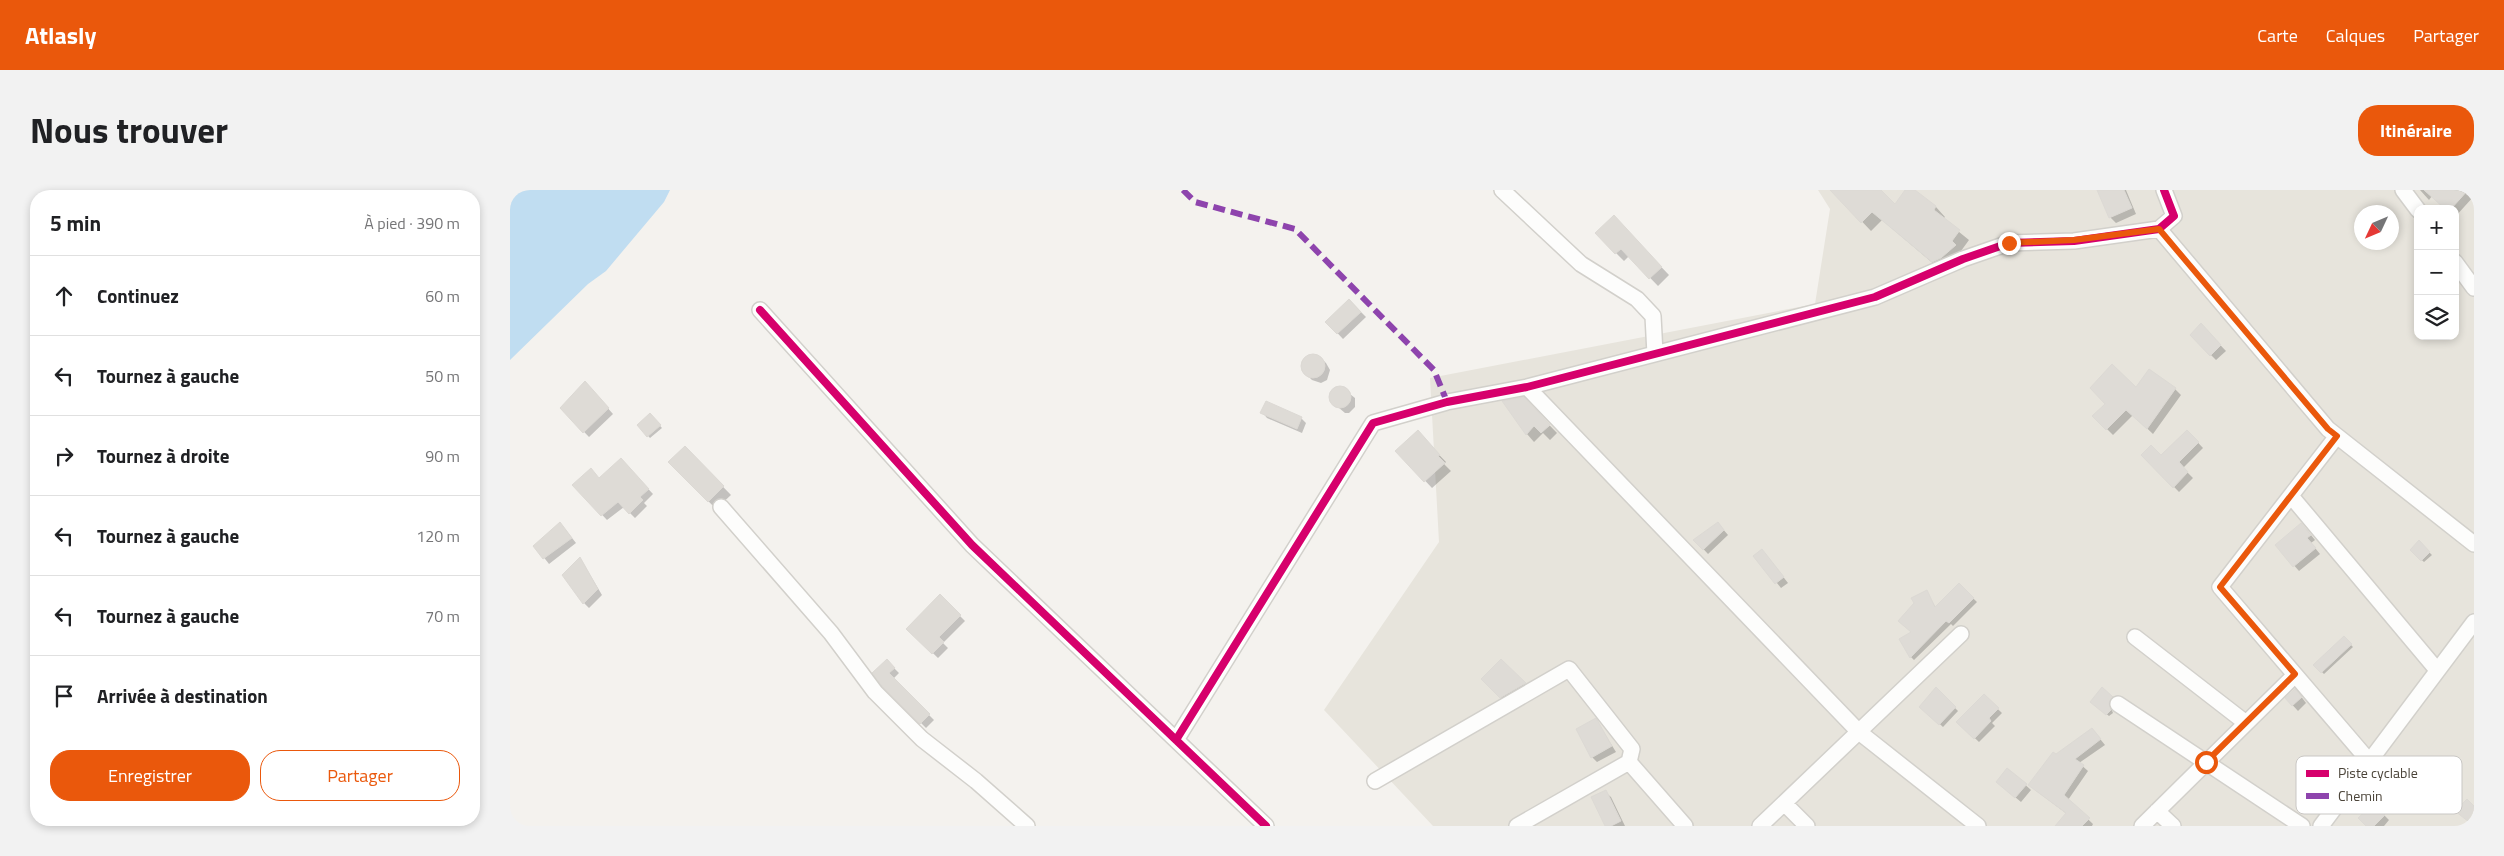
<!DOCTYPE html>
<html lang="fr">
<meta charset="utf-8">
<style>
:root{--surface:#fff;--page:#f2f2f2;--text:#202124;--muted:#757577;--line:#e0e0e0;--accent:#ea580c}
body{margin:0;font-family:"Titillium Web",sans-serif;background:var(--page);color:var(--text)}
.controls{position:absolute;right:15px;top:15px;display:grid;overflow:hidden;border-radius:10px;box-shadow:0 2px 8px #0003}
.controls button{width:45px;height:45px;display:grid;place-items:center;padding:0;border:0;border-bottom:1px solid var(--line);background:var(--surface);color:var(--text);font:25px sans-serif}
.compass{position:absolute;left:1844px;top:15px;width:45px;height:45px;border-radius:50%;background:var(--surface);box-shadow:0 2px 8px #0003;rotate:226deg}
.stop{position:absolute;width:15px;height:15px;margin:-11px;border:4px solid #ea580c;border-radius:50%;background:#fff}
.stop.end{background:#ea580c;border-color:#fff;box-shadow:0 1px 5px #0008}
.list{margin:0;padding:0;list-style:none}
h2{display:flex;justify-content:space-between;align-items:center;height:65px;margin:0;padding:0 20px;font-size:21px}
h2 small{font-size:16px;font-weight:400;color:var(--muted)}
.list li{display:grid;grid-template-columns:32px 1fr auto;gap:15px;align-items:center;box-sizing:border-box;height:80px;padding:0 20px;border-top:1px solid var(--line)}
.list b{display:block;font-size:19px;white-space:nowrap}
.list em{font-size:16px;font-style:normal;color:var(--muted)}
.actions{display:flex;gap:10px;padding:15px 20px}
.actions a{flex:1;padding:11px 0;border:1px solid var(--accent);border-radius:20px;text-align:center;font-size:18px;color:var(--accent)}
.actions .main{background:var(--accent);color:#fff}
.icon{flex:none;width:28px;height:28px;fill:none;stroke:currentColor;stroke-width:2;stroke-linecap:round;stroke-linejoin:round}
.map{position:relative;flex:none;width:1964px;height:636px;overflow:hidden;border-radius:20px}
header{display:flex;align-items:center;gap:30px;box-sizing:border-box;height:70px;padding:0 25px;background:var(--accent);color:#fff}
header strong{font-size:24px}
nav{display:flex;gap:28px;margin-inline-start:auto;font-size:18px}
.intro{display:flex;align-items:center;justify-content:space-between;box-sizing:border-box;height:120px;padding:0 30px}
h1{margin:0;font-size:35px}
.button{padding:12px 22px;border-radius:20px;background:var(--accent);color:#fff;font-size:18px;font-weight:700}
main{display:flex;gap:30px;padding:0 30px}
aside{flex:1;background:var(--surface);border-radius:20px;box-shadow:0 2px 8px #0003}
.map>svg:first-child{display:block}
</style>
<header>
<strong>Atlasly</strong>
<nav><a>Carte</a><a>Calques</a><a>Partager</a></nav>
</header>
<div class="intro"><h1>Nous trouver</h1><a class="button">Itinéraire</a></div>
<main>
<aside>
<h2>5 min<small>À pied · 390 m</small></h2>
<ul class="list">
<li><svg class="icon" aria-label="ahead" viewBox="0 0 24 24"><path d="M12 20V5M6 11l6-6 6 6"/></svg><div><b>Continuez</b></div><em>60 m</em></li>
<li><svg class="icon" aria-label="left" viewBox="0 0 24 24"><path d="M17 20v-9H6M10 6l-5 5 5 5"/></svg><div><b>Tournez à gauche</b></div><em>50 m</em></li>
<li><svg class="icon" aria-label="right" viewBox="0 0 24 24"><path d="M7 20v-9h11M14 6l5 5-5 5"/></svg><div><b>Tournez à droite</b></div><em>90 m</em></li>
<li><svg class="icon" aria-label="left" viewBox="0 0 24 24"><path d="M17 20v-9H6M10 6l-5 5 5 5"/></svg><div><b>Tournez à gauche</b></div><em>120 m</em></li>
<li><svg class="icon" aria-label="left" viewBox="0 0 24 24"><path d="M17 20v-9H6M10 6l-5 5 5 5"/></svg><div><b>Tournez à gauche</b></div><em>70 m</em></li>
<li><svg class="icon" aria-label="arrive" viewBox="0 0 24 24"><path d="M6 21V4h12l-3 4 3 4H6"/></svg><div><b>Arrivée à destination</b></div></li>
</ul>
<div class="actions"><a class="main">Enregistrer</a><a>Partager</a></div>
</aside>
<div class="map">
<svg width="1964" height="636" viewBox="0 0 1964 636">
<rect width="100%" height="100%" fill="#f4f2ee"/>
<path fill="#e7e4dc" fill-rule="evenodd" d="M1308 0H1964V636H923L814 520 929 352 920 188 1305 114 1320 19ZM1908 19H1945V146H1908ZM1852 22H1882V52H1852Z"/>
<path fill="#c0ddf1" d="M0 0H160L154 12 96 81 78 94 0 170Z"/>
<path fill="#0003" d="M1322 0H1370L1385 16 1396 0H1403L1426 17 1435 27 1433 29 1459 50 1451 61 1454 65 1432 81 1372 30 1361 41Z
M1588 0H1616L1626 24 1606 33 1600 27Z
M1910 0H1964V6L1945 27V19H1936L1922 6 1919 10Z
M1111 35 1159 85 1148 96 1119 66 1114 71 1086 43Z
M839 110 856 127 833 149 817 132Z
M1691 135 1716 161 1706 170 1681 145Z
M802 165 810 167 816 173 820 180 817 190 811 193 802 190 797 185 793 177 795 169Z
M831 197 845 208V217L839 223H835L822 212 821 204 825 198Z
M80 198 103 224 79 247 51 218Z
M1627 199H1665L1671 205 1643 244 1623 225 1603 245 1584 226Z
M1013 208 1047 243 1040 250 1033 243 1024 252 1017 244Z
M752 222 791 228 796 233 792 243 757 228Z
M140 225 152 238 140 248 128 235Z
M1677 241 1693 258 1673 278 1683 288 1669 302 1633 265 1651 267Z
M914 249 936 272 934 274 941 281 922 298 887 261Z
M175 258 221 305 206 319 160 272Z
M111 270 143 304 134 313 137 316 125 328 114 317 97 330 64 295 90 289Z
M1212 338 1218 345 1198 364 1185 350Z
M55 339 66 353 39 374 25 356Z
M1796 339 1805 350 1801 353 1810 364 1789 381 1766 355Z
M1909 352 1922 365 1914 372 1901 360Z
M1245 366H1257L1278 393 1271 398Z
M70 368 92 405 79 418 74 413Z
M1449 395 1467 412 1443 436 1441 434 1404 470 1401 467 1402 443 1416 401 1426 418Z
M430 406 455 431 433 453 438 458 428 468 398 439Z
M1834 448 1843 457 1814 484 1805 475Z
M377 471 389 483 383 489 424 530 416 538 373 495Z
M991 471 1022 502 999 515 973 489Z
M1426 499 1448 521 1433 537 1411 516Z
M1592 499 1604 510 1600 516 1603 523 1599 526 1582 512Z
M1790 505 1796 513 1788 521 1776 508Z
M1474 506 1492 523 1482 533 1485 536 1469 552 1448 532Z
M1086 530 1106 562 1087 572 1082 567Z
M1582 539 1595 555 1569 573 1578 581 1558 610 1583 634 1582 636H1547L1557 624 1525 600 1546 566Z
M1498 579 1521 600 1511 612 1493 597Z
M1095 602 1101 607 1115 636H1096Z
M1864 615 1879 630 1874 636H1858Z"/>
<path fill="#dedbd6" stroke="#dcd9d4" d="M1320 0H1371L1385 14 1395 0H1405L1426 16 1424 20 1450 40 1442 51 1446 55 1431 68 1422 72 1362 22 1351 33Z
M1587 0H1614L1622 18 1599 28Z
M1914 0H1958L1941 19H1935Z
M1104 25 1152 77 1139 89 1111 59 1105 64 1085 43Z
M839 109 851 122 827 144 815 132Z
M1691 133 1711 155 1700 166 1680 145Z
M791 176a12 12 0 1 1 24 0a12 12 0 1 1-24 0Z
M1602 174 1626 197 1639 179 1666 198 1637 239 1616 220 1596 240 1582 226 1595 214 1580 198Z
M75 191 99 218 73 243 50 218Z
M819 207a11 11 0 1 1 22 0a11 11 0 1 1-22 0Z
M1014 207 1040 235 1031 243 1024 236 1016 245 992 211Z
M756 211 792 227 787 239 750 223Z
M140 223 151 235 137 247 127 235Z
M908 240 930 265 928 266 935 273 914 292 885 261Z
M1677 240 1689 252 1669 272 1678 282 1663 298 1631 265 1641 255 1651 265Z
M175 256 214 296 198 312 158 272Z
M111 268 139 299 130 307 133 310 119 324 108 312 91 326 62 295 81 278 89 288Z
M50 332 62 348 33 369 23 356Z
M1208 332 1214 340 1193 360 1183 350Z
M1791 333 1801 345 1797 348 1806 358 1783 377 1765 355Z
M1909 350 1920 362 1911 371 1900 360Z
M1252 359 1274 387 1265 394 1243 366Z
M70 367 88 399 73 414 52 385Z
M1449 393 1464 408 1439 433 1436 431 1400 468 1389 449 1401 442 1388 431 1404 413 1401 408 1417 400 1425 417Z
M430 404 451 425 429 447 434 452 422 464 396 439Z
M1834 446 1842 454 1811 483 1803 475Z
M377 469 385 478 379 483 420 524 410 534 372 496 362 483Z
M991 469 1016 493 990 508 971 489Z
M1426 497 1446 517 1429 535 1409 517Z
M1592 497 1603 507 1599 513 1601 520 1596 525 1580 512Z
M1785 499 1792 507 1782 516 1775 508Z
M1474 504 1489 518 1479 528 1481 531 1464 549 1446 532Z
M1086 528 1102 556 1081 568 1066 539Z
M1582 538 1591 549 1565 569 1574 575 1554 605 1580 628 1572 636H1545L1556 623 1518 595 1543 562 1546 564Z
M1497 578 1517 594 1505 608 1486 592Z
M1096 600 1111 631 1101 636H1095L1081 607Z
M1957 609 1964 616V636L1945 621Z
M1864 613 1875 625 1864 636H1856L1848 628Z"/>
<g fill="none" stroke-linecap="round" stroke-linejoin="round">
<defs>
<path id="street" d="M992 0 1071 74 1127 109 1143 126 1145 164
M1893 0 1908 20
M1649 39 1818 239 1964 354
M1945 72 1964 98
M250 120 462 355 756 636
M1017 197 1349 542 1468 636
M1827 246 1710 397 1859 571
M1781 306 1927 480
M211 317 321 443 365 502 412 549 466 591 517 636
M1625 447 1736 533
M1608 514 1792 636
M666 550 863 233 937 212 1017 197 1365 107 1453 69 1499 53 1564 51 1649 39 1664 26 1654 0
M1119 572 1175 636
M865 591 1059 479 1122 559 1119 572 1007 636
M1274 613 1297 636
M1647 621 1663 636
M1250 636 1451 444
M1632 636 1785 485
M1811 636 1964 432"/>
</defs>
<use href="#street" stroke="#d2d0cb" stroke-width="18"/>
<use href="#street" stroke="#fdfdfc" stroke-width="15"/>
<path stroke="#8e44ad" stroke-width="6" stroke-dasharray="12 6" stroke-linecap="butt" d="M673 0 685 12 785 39 924 180 937 212"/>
<defs>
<path id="cycleway" d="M250 120 462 355 756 636
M666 550 863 233 937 212 1017 197 1365 107 1453 69 1499 53 1564 51 1649 39 1664 26 1654 0"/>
</defs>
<use href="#cycleway" stroke="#fff" stroke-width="11"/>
<use href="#cycleway" stroke="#d6006c" stroke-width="8"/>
</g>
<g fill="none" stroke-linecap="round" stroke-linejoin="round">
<path stroke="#ea580c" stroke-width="6" d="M1499 53 1564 50 1649 39 1818 239 1827 246 1710 397 1785 484 1696 572"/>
</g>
<rect x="1786" y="566" width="166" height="58" rx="8" fill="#fff" stroke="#c9c7c4" stroke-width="1"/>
<rect x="1796" y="580" width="23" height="7" fill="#d6006c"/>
<rect x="1796" y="603" width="23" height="6" fill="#8e44ad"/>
<g font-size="14" fill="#4b4439">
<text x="1828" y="588">Piste cyclable</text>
<text x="1828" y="611">Chemin</text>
</g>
</svg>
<div class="controls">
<button>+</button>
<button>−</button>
<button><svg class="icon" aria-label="layers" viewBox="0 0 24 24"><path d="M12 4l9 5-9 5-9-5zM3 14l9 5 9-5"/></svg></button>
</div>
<svg class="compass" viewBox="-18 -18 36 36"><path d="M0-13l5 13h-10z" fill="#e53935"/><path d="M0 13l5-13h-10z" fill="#757577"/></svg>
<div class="stop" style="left:1696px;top:572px"></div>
<div class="stop end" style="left:1499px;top:53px"></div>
</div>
</main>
